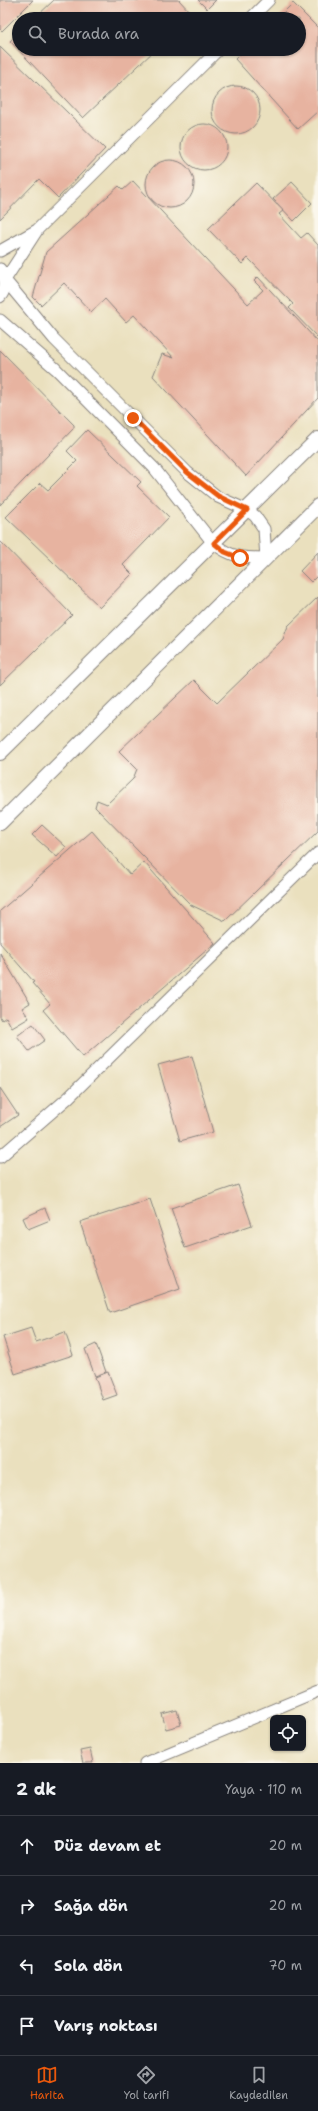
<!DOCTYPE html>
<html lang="tr">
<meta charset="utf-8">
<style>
:root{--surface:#171b24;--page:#20242c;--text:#f1f3f6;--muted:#9ea1a6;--line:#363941;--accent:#ea580c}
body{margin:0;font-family:"Shantell Sans",sans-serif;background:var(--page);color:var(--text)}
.controls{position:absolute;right:12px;bottom:12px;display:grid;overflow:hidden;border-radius:6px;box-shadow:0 1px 3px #0004}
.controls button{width:36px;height:36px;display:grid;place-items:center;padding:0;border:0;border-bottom:1px solid var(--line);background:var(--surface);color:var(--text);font:20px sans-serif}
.stop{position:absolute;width:12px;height:12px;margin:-9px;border:3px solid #ea580c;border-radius:50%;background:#fff}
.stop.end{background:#ea580c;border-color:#fff;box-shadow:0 1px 4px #0008}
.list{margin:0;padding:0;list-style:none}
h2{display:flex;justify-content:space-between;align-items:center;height:52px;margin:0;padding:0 16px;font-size:17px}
h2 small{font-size:13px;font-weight:400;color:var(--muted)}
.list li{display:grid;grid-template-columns:26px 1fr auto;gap:12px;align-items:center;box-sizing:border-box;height:60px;padding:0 16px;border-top:1px solid var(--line)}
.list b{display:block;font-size:15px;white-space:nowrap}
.list em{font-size:13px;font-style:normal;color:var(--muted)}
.icon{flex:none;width:22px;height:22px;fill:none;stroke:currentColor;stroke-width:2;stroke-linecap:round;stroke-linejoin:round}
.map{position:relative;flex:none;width:318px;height:1763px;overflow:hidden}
.search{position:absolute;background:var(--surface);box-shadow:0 1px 3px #0004;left:12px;right:12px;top:12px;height:44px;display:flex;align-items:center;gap:10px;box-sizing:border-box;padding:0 14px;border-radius:22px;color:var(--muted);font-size:15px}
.sheet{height:292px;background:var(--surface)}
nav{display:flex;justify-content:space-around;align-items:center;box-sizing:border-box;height:56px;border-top:1px solid var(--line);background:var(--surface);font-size:11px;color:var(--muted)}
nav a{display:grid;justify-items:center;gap:2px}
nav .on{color:var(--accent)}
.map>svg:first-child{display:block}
</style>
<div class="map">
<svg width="318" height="1763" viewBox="0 0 318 1763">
<rect width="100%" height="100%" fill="#fbf7ec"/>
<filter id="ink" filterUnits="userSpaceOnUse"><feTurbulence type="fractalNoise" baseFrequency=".025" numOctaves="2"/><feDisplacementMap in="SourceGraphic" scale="8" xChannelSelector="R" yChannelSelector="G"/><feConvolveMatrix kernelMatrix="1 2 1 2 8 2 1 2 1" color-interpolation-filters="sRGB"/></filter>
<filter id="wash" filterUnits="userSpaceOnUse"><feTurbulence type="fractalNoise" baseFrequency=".012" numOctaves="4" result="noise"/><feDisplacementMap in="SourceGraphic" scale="16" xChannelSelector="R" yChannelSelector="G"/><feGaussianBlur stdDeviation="0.9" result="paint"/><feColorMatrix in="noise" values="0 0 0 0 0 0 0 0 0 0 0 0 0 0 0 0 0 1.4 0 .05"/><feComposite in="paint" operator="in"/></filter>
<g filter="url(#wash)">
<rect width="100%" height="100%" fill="#eae0be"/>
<g id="blocks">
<path fill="#e7b3a0" d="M0 0H33L2 31 0 29Z
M54 0H179L190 12 182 19H34Z
M198 0H216L207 9Z
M293 3 318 28V111L298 129 235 59 245 49H299V19H277Z
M19 33V49H156L83 118 10 41Z
M0 47 105 149 58 198 39 179 0 219Z
M212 110a24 24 0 1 1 48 0a24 24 0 1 1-48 0Z
M181 147a23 23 0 1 1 46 0a23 23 0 1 1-46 0Z
M146 184a24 24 0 1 1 48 0a24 24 0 1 1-48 0Z
M133 181 248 304 263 290 254 281 258 277 318 342V398L246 476 153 376 162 354 174 358 134 315 126 322 105 299 91 312 64 283 41 305 33 297 46 252 119 186 123 190Z
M292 182 312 203 294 221 273 199Z
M256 183 283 211 279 214 301 238 307 233 318 245V338L289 308 293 304 248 258 242 264 208 229Z
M0 350 74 425V428L0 505Z
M87 430 141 482 137 486 169 517 123 565 132 574 100 607 6 517 40 483 48 490 77 461 67 451Z
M0 541 72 615 0 685Z
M318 552V575L311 582 300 571Z
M318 597V831L225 921 191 905 95 807 97 800 107 804 133 779 137 769 119 751 194 680 217 703 283 639 288 626Z
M42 825 66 847 57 857 32 835Z
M92 831 130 875 144 862 215 943 83 1057 43 1010 50 1004 32 983 34 982 0 943V911Z
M0 953 30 1003 22 1008 29 1018 12 1028 6 1017 2 1020 0 1017Z
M33 1024 45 1040 29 1051 17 1036Z
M192 1056 213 1132 180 1141 158 1065Z
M0 1088 18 1115 0 1127Z
M238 1185 252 1225 185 1248 171 1208Z
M150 1199 180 1289 110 1313 80 1222Z
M45 1208 50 1220 28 1229 23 1218Z
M31 1328 36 1342 65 1332 73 1355 15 1374 3 1337Z
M96 1344 106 1372 95 1376 85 1349Z
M108 1372 117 1395 103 1400 95 1377Z
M177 1710 181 1725 166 1729 162 1714Z
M90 1749 93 1763H83L80 1751Z"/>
</g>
</g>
<g filter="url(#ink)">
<use href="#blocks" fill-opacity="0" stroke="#86817c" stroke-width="1"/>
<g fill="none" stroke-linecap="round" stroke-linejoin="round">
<defs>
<path id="minor" d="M250 19 269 0
M0 251 37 230
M0 269C6 277 7 289 0 297
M0 320 56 369 154 468 213 543C232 558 243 558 266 558L264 529 255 516 247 510 218 497 187 472 54 339 5 280 38 229 219 49
M0 1157 68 1098 318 853
M145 1763 318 1691"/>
<path id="tertiary" d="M0 753 318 439
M0 823 318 506"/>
</defs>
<use href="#minor" stroke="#86817c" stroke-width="13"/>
<use href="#tertiary" stroke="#86817c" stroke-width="16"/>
<use href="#minor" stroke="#fff" stroke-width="11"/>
<use href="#tertiary" stroke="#fff" stroke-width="14"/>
</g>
</g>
<g fill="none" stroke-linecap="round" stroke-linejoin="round" filter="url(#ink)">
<path stroke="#ea580c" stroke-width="5" d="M133 418 187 472 218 496 247 510 214 543 225 552 240 558"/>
</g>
</svg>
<div class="controls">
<button><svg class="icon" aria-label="locate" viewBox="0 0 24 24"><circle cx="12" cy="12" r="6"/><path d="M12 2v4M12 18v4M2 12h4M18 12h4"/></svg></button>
</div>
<div class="stop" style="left:240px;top:558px"></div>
<div class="stop end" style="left:133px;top:418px"></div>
<div class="search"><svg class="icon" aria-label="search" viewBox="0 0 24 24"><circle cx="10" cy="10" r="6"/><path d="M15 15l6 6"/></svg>Burada ara</div>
</div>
<section class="sheet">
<h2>2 dk<small>Yaya · 110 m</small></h2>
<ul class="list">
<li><svg class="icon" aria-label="ahead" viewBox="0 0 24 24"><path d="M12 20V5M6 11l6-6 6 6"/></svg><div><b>Düz devam et</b></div><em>20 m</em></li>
<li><svg class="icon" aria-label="right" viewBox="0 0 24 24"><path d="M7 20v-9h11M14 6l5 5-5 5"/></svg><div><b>Sağa dön</b></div><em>20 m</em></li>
<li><svg class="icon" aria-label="left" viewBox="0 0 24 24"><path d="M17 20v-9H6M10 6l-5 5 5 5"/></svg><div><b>Sola dön</b></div><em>70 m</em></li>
<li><svg class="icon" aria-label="arrive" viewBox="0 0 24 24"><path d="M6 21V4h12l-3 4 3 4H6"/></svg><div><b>Varış noktası</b></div></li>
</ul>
</section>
<nav>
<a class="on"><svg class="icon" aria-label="map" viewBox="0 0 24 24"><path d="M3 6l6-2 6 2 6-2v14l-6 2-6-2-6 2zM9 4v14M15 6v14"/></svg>Harita</a>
<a><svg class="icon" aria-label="directions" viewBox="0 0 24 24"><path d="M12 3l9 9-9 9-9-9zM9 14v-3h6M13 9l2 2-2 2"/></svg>Yol tarifi</a>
<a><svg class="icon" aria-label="saved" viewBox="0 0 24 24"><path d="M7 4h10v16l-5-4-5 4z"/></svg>Kaydedilen</a>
</nav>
